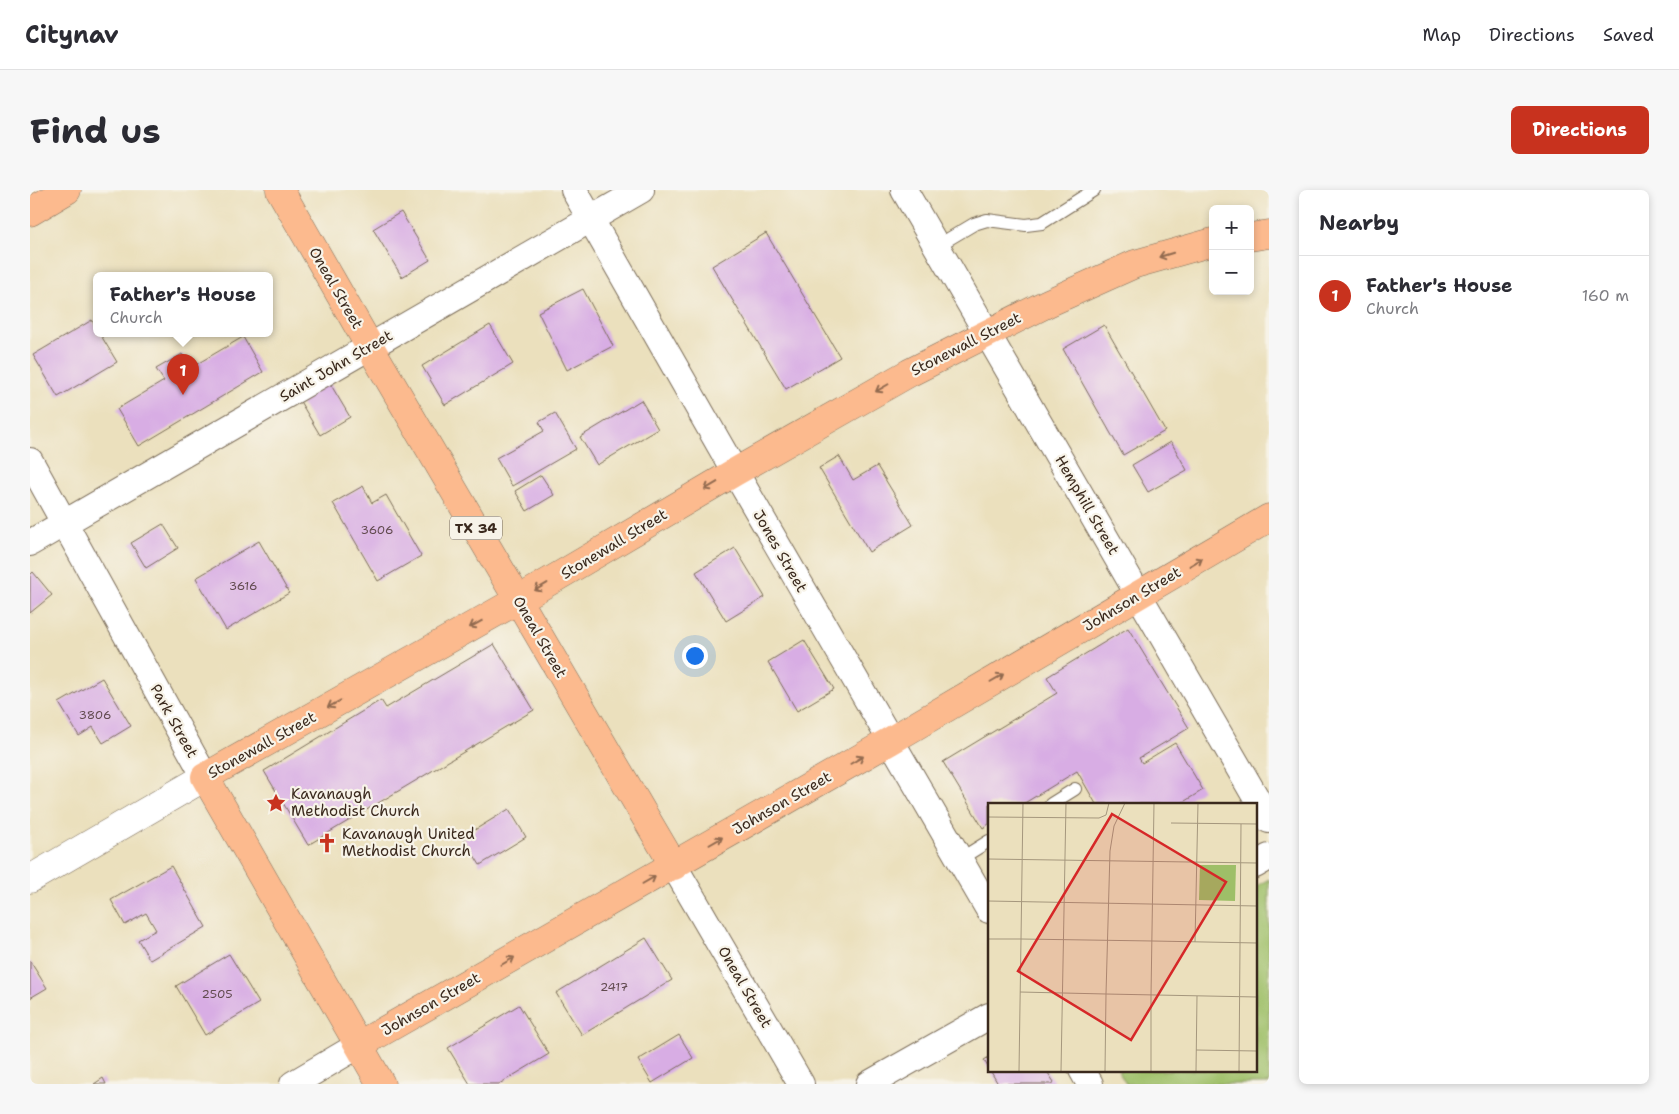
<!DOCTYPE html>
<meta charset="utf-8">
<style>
:root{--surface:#fff;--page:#f7f7f7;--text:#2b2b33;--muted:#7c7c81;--line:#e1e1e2;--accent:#c8321e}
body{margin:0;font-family:"Shantell Sans",sans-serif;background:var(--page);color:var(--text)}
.controls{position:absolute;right:15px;top:15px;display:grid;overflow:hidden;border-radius:8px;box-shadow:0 2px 8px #0003}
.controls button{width:45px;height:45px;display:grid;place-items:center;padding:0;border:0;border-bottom:1px solid var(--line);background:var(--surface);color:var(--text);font:25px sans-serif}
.you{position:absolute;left:664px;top:465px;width:18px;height:18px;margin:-12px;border:4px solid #fff;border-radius:50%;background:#1a73e8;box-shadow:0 0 0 8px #1a73e833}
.badge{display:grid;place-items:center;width:32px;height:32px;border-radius:50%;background:var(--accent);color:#fff;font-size:16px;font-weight:700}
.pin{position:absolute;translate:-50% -41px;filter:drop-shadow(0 1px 2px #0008)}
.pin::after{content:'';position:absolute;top:26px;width:18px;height:15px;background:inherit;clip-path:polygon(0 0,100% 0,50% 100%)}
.popup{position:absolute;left:63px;top:82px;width:180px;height:65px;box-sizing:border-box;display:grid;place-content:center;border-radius:8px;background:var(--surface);filter:drop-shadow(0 1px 4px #0005);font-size:16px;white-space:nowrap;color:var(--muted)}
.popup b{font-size:19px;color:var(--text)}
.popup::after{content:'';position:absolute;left:50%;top:100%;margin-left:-10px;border:10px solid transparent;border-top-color:var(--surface)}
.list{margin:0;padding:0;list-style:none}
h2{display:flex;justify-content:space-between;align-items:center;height:65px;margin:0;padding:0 20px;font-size:21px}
h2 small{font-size:16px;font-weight:400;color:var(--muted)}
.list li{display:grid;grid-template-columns:32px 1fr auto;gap:15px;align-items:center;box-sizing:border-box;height:80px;padding:0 20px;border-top:1px solid var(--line)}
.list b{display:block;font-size:19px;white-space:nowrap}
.list p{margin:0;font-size:16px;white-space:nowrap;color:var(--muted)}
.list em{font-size:16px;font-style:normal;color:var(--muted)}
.map{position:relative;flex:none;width:1239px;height:894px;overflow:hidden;border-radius:8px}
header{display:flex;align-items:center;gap:30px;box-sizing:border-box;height:70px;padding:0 25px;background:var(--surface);border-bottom:1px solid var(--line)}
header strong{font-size:24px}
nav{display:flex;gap:28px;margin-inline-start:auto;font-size:18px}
.intro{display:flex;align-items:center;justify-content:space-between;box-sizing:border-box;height:120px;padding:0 30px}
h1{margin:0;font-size:35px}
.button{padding:12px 22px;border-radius:8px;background:var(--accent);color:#fff;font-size:18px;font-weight:700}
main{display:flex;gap:30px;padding:0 30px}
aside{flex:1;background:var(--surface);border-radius:8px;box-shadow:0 2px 8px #0003}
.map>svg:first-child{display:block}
</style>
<header>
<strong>Citynav</strong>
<nav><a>Map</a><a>Directions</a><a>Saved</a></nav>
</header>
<div class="intro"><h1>Find us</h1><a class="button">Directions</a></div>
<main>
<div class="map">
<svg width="1239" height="894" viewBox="0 0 1239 894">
<rect width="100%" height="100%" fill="#f7f3e8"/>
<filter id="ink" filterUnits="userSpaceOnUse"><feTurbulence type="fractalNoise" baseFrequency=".02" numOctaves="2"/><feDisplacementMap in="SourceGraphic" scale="10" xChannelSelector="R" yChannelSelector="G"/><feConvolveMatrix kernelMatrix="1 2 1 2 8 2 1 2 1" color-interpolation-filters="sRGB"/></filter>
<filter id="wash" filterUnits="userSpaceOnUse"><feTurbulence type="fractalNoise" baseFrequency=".0096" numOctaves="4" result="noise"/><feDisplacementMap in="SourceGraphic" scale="20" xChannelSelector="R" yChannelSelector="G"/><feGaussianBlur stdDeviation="1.12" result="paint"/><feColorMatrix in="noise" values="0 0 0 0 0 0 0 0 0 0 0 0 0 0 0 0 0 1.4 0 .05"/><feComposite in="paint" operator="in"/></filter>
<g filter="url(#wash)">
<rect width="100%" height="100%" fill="#ebe0bd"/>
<path fill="#9ebf68" stroke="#6c7443" d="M1239 689V894H1096L1088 880H1225V697Z"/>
<g id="blocks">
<path fill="#d8ade4" d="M371 22 400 70 372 87 343 39Z
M736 43 810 167 756 199 682 76Z
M553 99 583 156 537 180 508 122Z
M62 130 67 138V144H70L87 172 28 207 3 165Z
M460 135 483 174 415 215 392 176Z
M1074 135 1135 241 1093 265 1033 159Z
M213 147 233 182 109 256 87 219 134 191 126 179 152 164 160 178Z
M298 190 320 227 290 245 268 208Z
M611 210 628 239 567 275 550 247Z
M525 223 546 259 482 296 466 268 514 241 509 232Z
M1141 252 1157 280 1118 302 1102 275Z
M809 266 823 290 847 276 883 335 839 362 789 278Z
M511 285 524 305 497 321 485 301Z
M333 296 342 313 356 305 391 366 348 391 303 313Z
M133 334 148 358 116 378 101 353Z
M229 351 259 403 196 440 166 388Z
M705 358 735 407 696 431 666 382Z
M3 382 22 405 0 423V385Z
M1098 438 1159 538 1109 568 1112 573 1145 553 1173 600 1150 614H1066L1047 581 993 614H959V634L953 638 913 572 1027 503 1017 487Z
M774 450 804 499 767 521 738 472Z
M464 454 504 520 278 655 234 581 351 510 356 518Z
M72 488 101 536 73 553 63 537 49 546 29 513Z
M479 619 496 647 450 675 433 647Z
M141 676 176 737 120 770 108 750 126 740 116 723 95 735 81 710Z
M616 748 642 790 552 845 526 803Z
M199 764 229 813 175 845 146 796Z
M0 771 17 798 0 808Z
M489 815 519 864 469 894H440L418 858Z
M649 845 663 868 622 893 608 870Z
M959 867V879L954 870Z
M960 880H1016L1024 892 1021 894H968Z
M73 888 76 894H64Z"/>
</g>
</g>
<g filter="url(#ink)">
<use href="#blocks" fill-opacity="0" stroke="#796a56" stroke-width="1"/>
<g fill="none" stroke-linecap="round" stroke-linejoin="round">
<defs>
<path id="service" d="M907 56 944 34 957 30 996 35 1012 33 1064 0
M1021 614 1045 599
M930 669 959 651"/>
<path id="minor" d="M544 0 705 282 959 720
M874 0 1239 630
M0 271 175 587
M0 353 611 0
M1225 675 1239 667
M644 676 771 894
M1052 880 1060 894
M263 894 329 855
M839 894 959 826"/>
<path id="tertiary" d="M0 689 175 587"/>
<path id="primary" d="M250 0 340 157 644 676
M0 22 37 0
M1220 47 1239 44
M329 855 860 551 1239 328
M351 894 175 587 488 410 705 282 879 183 1018 113 1105 74 1183 52"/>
</defs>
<use href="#service" stroke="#796a56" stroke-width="14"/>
<use href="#minor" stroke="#796a56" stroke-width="28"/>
<use href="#tertiary" stroke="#796a56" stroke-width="29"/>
<use href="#primary" stroke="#796a56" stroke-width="29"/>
<use href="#service" stroke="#fff" stroke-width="12"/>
<use href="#minor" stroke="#fff" stroke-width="26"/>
<use href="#tertiary" stroke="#fff" stroke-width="28"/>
<use href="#primary" stroke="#fcba8e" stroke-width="28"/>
</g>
<defs><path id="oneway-shaft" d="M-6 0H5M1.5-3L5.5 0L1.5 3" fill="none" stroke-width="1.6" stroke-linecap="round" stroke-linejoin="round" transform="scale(1.25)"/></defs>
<g stroke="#926b50">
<use href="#oneway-shaft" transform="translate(1136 65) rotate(163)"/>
<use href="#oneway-shaft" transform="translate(852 198) rotate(150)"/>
<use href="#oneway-shaft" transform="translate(681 296) rotate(149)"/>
<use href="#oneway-shaft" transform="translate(1166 372) rotate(-31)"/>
<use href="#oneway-shaft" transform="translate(511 397) rotate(149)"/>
<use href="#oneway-shaft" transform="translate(446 434) rotate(151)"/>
<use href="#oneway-shaft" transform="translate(967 488) rotate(-30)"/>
<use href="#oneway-shaft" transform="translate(304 514) rotate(151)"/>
<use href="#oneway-shaft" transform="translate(827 570) rotate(-30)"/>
<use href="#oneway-shaft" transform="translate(686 651) rotate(-30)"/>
<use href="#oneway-shaft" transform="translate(619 690) rotate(-30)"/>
<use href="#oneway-shaft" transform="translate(478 771) rotate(-30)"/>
</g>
</g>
<defs>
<symbol id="sight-bare" viewBox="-9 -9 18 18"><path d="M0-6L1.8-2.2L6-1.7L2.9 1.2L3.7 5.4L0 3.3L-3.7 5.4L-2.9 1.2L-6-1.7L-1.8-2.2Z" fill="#c8321e" stroke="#f7f3e8" stroke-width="2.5" paint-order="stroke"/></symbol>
<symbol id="church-bare" viewBox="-9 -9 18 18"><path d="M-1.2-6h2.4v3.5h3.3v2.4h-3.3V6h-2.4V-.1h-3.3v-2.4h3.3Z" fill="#c8321e" stroke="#f7f3e8" stroke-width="2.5" paint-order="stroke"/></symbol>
</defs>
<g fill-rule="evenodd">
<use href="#sight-bare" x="232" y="599" width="28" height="28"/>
<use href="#church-bare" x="283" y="639" width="28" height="28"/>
</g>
<g text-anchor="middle" stroke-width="4.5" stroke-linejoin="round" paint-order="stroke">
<g font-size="12" fill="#624b50">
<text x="347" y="344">3606</text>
<text x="213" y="400">3616</text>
<text x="65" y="529">3806</text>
<text x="584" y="801">2417</text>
<text x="187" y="808">2505</text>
</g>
<rect fill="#f7f3e8" stroke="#73665b" stroke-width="1" x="420" y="326.5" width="52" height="23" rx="4"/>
<g font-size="14" font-weight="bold" fill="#3b2a1e">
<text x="446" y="343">TX 34</text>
</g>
<g font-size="15" fill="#3b2a1e" stroke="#f7f3e8">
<text transform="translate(306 98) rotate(60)" y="5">Oneal Street</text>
<text transform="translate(936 154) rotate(-27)" y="5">Stonewall Street</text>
<text transform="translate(306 176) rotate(-30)" y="5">Saint John Street</text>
<text transform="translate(1057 315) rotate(60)" y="5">Hemphill Street</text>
<text transform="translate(584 354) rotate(-31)" y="5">Stonewall Street</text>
<text transform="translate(750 361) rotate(60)" y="5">Jones Street</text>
<text transform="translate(1102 409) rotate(-31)" y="5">Johnson Street</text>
<text transform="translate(510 447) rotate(60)" y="5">Oneal Street</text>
<text transform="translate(144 531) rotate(61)" y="5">Park Street</text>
<text transform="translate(232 555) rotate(-29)" y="5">Stonewall Street</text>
<text transform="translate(752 613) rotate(-30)" y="5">Johnson Street</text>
<text transform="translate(715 797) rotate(60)" y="5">Oneal Street</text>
<text transform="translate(401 814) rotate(-30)" y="5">Johnson Street</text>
</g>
<g font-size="15" fill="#3b2a1e" stroke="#f7f3e8" text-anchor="start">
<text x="261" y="609">Kavanaugh<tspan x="261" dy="17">Methodist Church</tspan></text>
<text x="312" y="649">Kavanaugh United<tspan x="312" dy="17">Methodist Church</tspan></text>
</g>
</g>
<g transform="translate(958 613)">
<rect width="269" height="269" fill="#ebe0bd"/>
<path d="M212 62H248L247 98 211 97Z" fill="#9ebf68"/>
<path fill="none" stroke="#a5977d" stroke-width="1" d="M137 0 126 23 122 48 118 191 269 194M0 14 111 15 118 12 121 0M183 20 269 21M0 56 269 60M0 98 269 103M0 136H33L35 0M165 138 269 140M207 139 210 0M32 189 118 191 117 268M163 192 166 0M208 247 269 248M31 268 33 136 165 138M73 268 78 0M163 268V192M208 268 209 193M251 268 253 21"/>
<path fill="#d62828" fill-opacity="0.15" stroke="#d62828" stroke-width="2.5" d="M124 11 238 79 143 237 30 168Z"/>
<rect width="269" height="269" fill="none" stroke="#3b2a1e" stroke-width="2.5"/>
</g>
</svg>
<div class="controls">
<button>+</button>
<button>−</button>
</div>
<div class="you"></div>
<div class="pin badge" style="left:153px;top:205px">1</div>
<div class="popup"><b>Father's House</b>Church</div>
</div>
<aside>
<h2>Nearby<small></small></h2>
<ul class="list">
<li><span class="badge">1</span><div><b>Father's House</b><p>Church</p></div><em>160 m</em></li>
</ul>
</aside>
</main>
